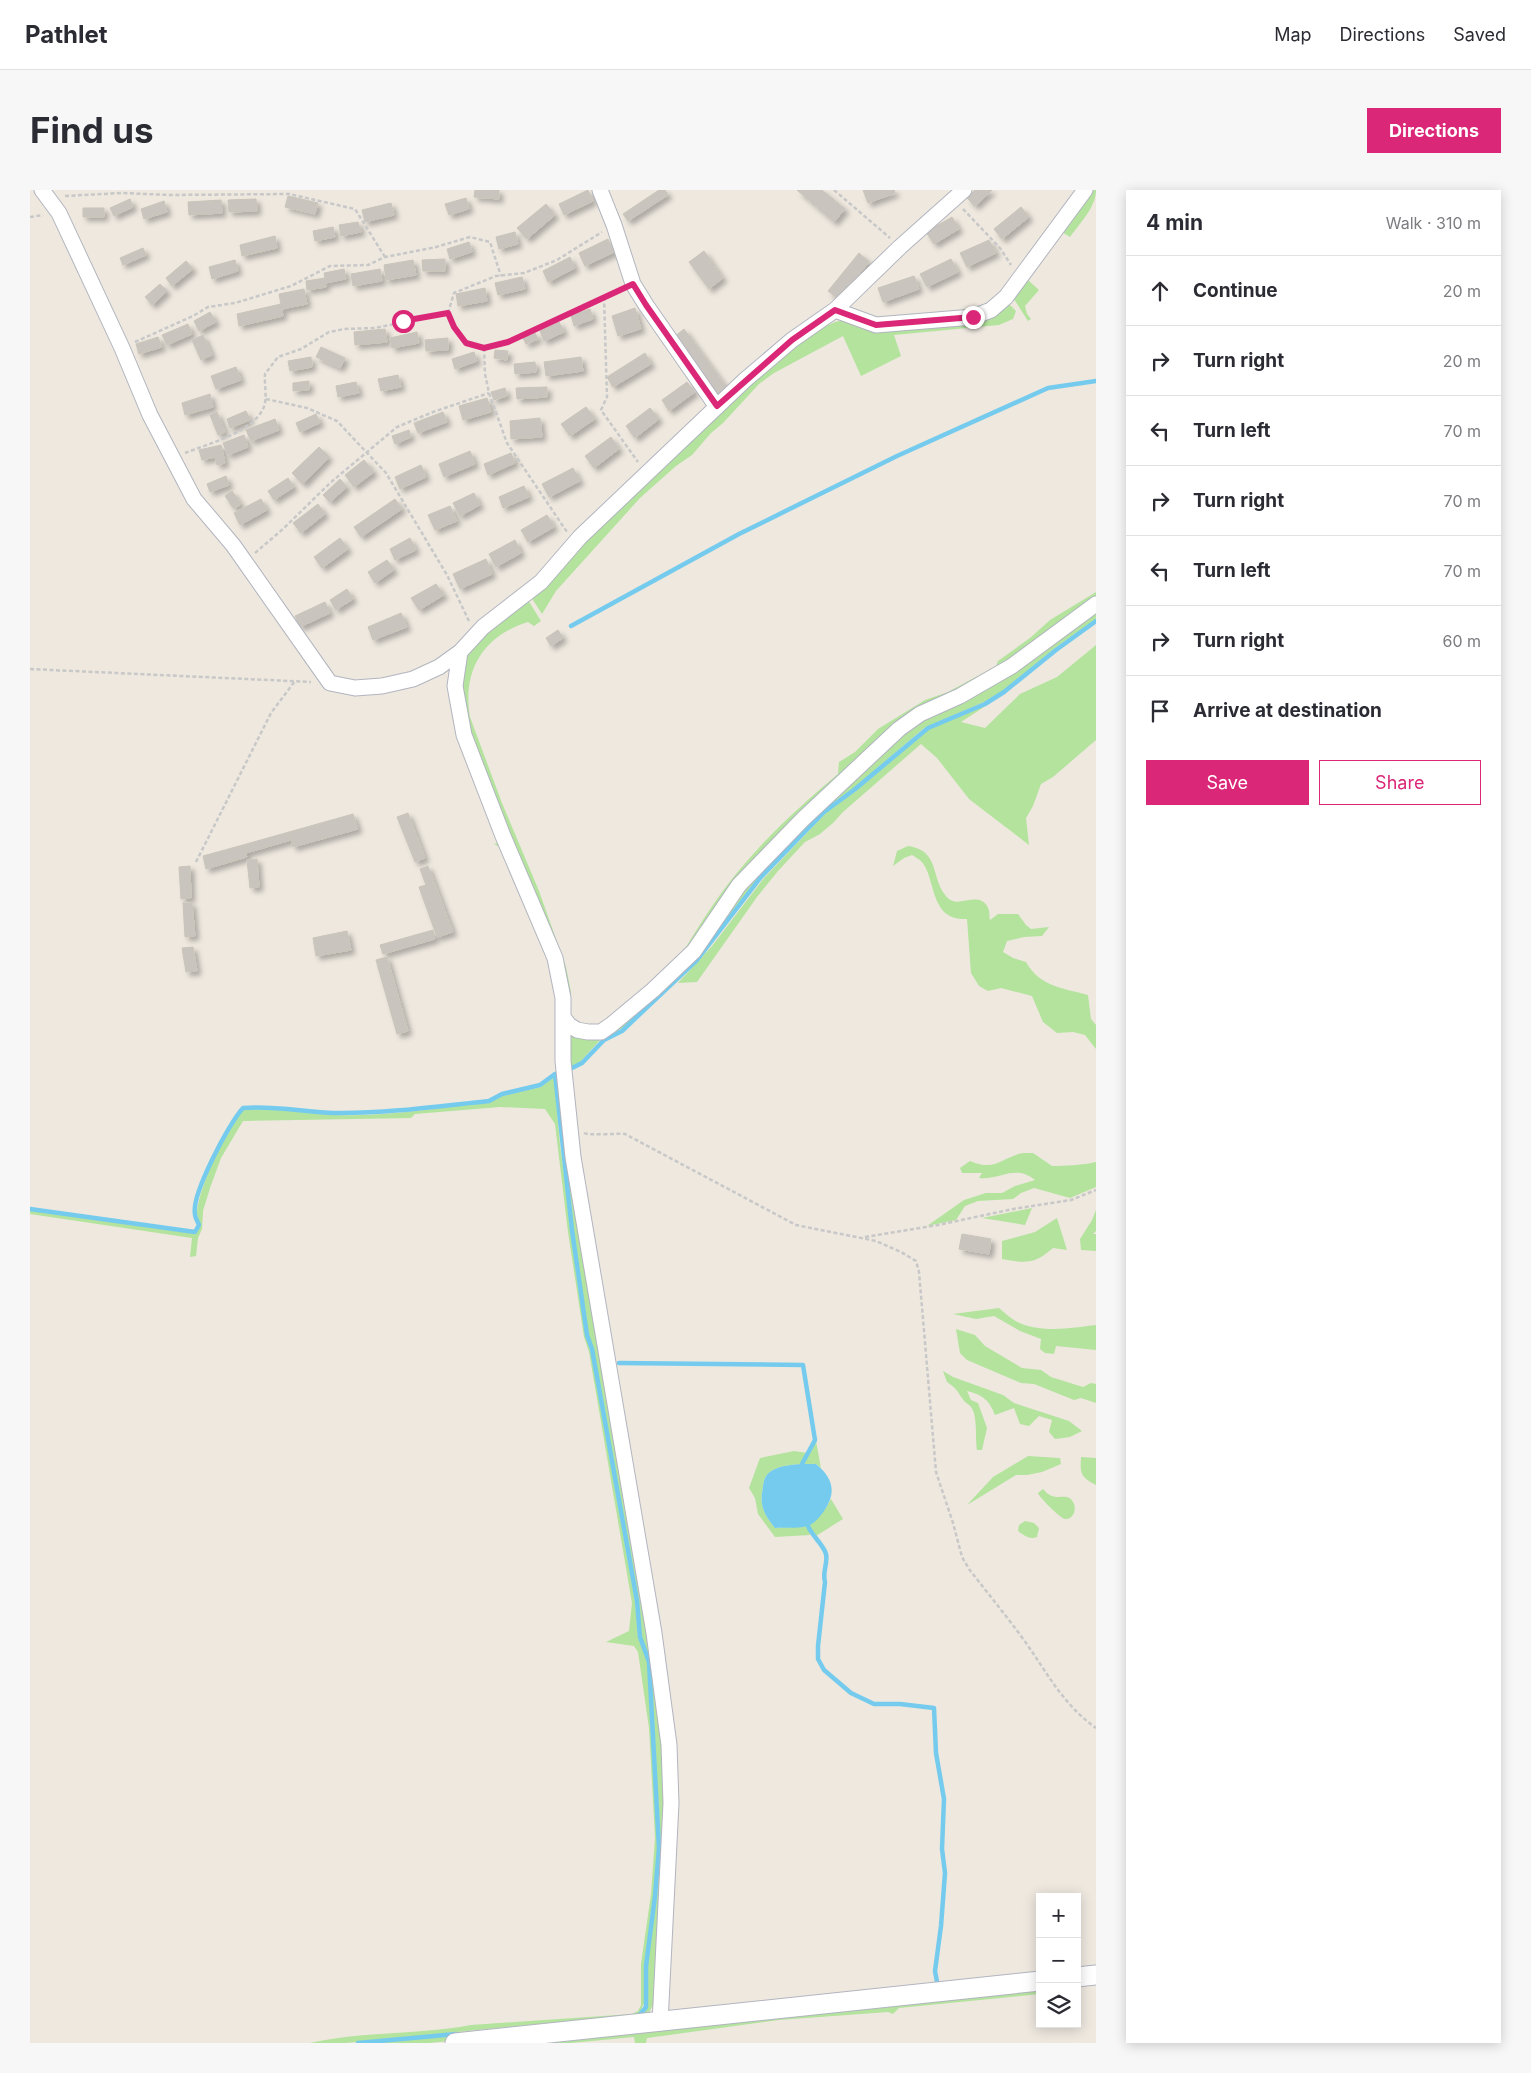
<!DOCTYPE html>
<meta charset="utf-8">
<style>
:root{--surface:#fff;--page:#f7f7f7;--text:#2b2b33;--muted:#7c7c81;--line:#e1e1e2;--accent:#db2777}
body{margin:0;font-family:Inter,sans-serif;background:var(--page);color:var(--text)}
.controls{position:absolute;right:15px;bottom:15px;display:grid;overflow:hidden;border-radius:0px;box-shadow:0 2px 12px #0003}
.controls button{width:45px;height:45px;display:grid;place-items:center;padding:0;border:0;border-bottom:1px solid var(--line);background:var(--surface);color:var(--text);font:25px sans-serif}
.stop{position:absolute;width:15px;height:15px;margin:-11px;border:4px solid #db2777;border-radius:50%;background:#fff}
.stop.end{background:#db2777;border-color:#fff;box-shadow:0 1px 5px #0008}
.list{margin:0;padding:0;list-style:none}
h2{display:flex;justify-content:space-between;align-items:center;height:65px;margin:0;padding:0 20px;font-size:21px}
h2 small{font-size:16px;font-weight:400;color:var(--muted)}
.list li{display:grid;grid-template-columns:32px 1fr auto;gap:15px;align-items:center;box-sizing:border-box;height:70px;padding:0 20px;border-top:1px solid var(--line)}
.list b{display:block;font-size:19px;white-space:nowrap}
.list em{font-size:16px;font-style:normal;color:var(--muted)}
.actions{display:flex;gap:10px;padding:15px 20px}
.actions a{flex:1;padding:11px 0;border:1px solid var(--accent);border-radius:0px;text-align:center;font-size:18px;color:var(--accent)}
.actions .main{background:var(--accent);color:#fff}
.icon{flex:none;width:28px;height:28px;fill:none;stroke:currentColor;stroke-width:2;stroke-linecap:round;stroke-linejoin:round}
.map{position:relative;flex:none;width:1066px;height:1853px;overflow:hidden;border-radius:0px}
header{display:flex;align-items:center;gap:30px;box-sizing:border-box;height:70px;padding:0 25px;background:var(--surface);border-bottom:1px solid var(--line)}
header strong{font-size:24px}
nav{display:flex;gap:28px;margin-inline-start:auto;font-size:18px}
.intro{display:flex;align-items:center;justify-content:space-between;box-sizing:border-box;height:120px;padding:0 30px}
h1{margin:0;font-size:35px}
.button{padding:12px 22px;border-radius:0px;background:var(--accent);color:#fff;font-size:18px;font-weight:700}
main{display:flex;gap:30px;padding:0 30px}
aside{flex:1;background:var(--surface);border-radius:0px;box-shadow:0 2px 12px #0003}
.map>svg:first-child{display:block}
</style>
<header>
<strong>Pathlet</strong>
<nav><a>Map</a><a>Directions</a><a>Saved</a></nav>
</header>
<div class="intro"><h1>Find us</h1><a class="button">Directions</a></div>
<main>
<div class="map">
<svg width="1066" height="1853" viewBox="0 0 1066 1853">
<defs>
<filter id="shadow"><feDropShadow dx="4" dy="4" stdDeviation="2.5" flood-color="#0004"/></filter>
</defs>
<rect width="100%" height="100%" fill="#eee8df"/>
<path fill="#b3e39d" d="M1059 0H1066C1066 17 1050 33 1040 47L1032 42 998 90 1009 100 995 116 997 124 1001 129 998 131 982 106Z
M977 112 986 121 983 129 969 135 864 145 871 166 831 186 813 146 744 183 729 194 693 233 681 243 662 265 646 276 610 308 526 401 512 424 501 407 550 353 725 186 785 141 805 132 817 129 877 134Z
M1066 402V410L984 470 867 536 646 773C661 749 676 724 692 702 725 657 766 619 808 584L809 572 825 562 848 539 895 510 918 502 966 476 968 471 1000 448 1020 430Z
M498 410 511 431 504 436 498 432C453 446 432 481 440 527L472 613 509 701 536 777 541 802 540 831 536 810 439 545 431 514 435 466 451 443Z
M1066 419V429L1025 458 974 500 954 512 894 538 824 598 793 621 729 687 666 769 593 838 571 849 548 874 537 878 539 841 586 835 710 700 870 543Z
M1066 455V550L1023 587 1011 594 1003 616 996 628 999 655 939 609 907 568 891 554 813 622 803 633 790 644 775 652 748 681 727 707 667 792 648 793 682 756 734 688 797 622 826 601 899 539 957 515 931 532 955 538 990 504 1027 487Z
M468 653 476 657 523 770 528 790 531 809 530 876 538 958 626 1487C630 1518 636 1550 637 1582 640 1657 629 1740 623 1815L615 1830 603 1833 399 1853H343L603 1829 614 1825 618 1812 617 1775 627 1705 631 1658 620 1471 611 1446 608 1411 563 1159 558 1145C547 1066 535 987 528 908 525 864 531 819 522 776L477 661 464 654Z
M878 656C912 661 899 690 919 709 929 718 950 700 958 718 960 721 959 727 960 730L968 724H988L996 735 1001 739 1019 737 1012 746 994 747 977 751 973 762 983 768 996 772C1010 797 1033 798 1058 805L1061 829 1066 835V859L1055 845 1043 842 1027 843 1013 832 1002 806 971 798 958 801 949 796 941 783 937 729C933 729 928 729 925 728 902 722 904 690 894 675 891 670 887 668 882 665L874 668 863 676 867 661Z
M524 887 530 955 556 1146 561 1162 605 1411 608 1447 618 1472 628 1659 624 1706 614 1778 616 1809 609 1824 316 1853H280C333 1841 388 1845 441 1835L602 1824 608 1821 611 1815V1774L621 1704 625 1648 619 1538 608 1462 604 1456 576 1452 599 1441 602 1413 559 1162 554 1147 538 1042 525 934 515 919 470 917 385 924 381 928 213 931 191 968 180 998 173 1021 172 1039 168 1048 166 1066 160 1067 162 1048 0 1024V1020L166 1044 170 1036C170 1031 167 1027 167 1022 169 998 196 936 213 920 244 914 277 924 308 925 359 927 410 917 460 912L472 906 511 897Z
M993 963H1003L1022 976C1034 976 1054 975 1066 972V997L1040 1008 1004 998 991 1003 983 1009 948 1011 935 1016 926 1030 897 1036 934 1010 956 1003H972L985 996 1005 990C985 974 971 990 949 988L952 983H932L930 978 940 971C967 982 969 968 993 963Z
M1002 1018 995 1035 952 1028Z
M1066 1020V1041L1063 1044H1066V1061L1051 1060 1050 1049 1062 1030Z
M1027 1028 1037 1060 1023 1058C1004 1075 995 1073 972 1069V1051L1005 1042Z
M969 1118C974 1122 979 1127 984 1130 1007 1144 1041 1138 1066 1135V1160L1026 1156 1024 1164 1015 1163 1010 1159 1011 1149 990 1141 964 1126 946 1129 923 1124Z
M926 1139 945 1145 955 1156 992 1178 1011 1180 1021 1187 1053 1197 1061 1193 1066 1194V1213L1051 1208 1044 1210 1004 1194 991 1193 937 1170 930 1163Z
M913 1181 923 1187 973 1205 984 1213 1039 1231 1052 1241 1040 1247 1025 1249 1019 1242 1022 1230 1009 1226 999 1236 990 1234 984 1218 965 1225C959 1210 953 1205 937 1201L941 1210 948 1213 957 1238 952 1260H947C945 1249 948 1226 941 1217 940 1215 937 1214 935 1212 927 1202 929 1200 917 1192Z
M786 1251 791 1278 786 1274C772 1274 742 1273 735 1288 733 1292 733 1299 732 1303 730 1318 736 1327 745 1338L778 1336 796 1318 801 1309 813 1329 786 1346 778 1337 780 1345 745 1347 728 1324 725 1308 719 1298 730 1268 764 1261 777 1263 774 1270Z
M998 1266 1030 1268 1031 1274 1012 1282 997 1285H986L937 1315 963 1287Z
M1051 1267 1066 1268V1295C1050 1287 1050 1283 1051 1267Z
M1013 1299C1026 1315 1036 1300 1043 1312 1047 1318 1044 1330 1035 1329 1031 1329 1009 1307 1008 1303Z
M995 1331 1004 1333 1009 1338 1007 1347C999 1350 994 1345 988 1341L989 1335Z
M1010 1797V1804L869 1818 863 1824 858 1822 749 1830 617 1848 616 1853H605L604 1847 541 1853H462Z"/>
<path fill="#75cbed" d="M786 1274C803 1288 807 1302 794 1321 790 1327 784 1334 777 1336 767 1339 755 1337 745 1338 736 1327 730 1318 732 1303 733 1299 733 1292 735 1288 742 1273 772 1274 786 1274Z"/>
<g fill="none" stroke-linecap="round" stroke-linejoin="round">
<path stroke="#75cbed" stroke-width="4.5" d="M541 436 709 344 867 266 1018 198 1066 191
M540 879 552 873 574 850 592 841 667 770 731 687 794 622 824 600 898 538 955 514 974 502 1026 460 1066 431
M525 884 542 1040 557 1145 562 1159 607 1411 610 1447 619 1472 629 1658 625 1706 616 1776V1817L608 1827
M0 1019 165 1042 169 1035C168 1032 165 1028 165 1024 161 1005 199 933 213 918 246 915 278 923 311 923 361 923 410 916 459 911L472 904 510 895 525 884
M589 1173 773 1175 785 1250 772 1274
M778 1336C782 1346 793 1354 796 1364 798 1375 792 1381 795 1392L788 1456V1469L794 1480 821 1503 844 1514H870L904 1518 906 1563 914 1609 912 1659 915 1683 911 1736 905 1781 907 1792
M328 1853 426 1844"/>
</g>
<path fill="#c9c5be" stroke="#c9c4b9" filter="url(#shadow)" d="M445 0H469V9L444 7Z
M558 0 563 11 534 25 529 14Z
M629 0H635L638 5 598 31 593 24Z
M767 0H792L815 19 804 32Z
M833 0H864L865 3 838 13Z
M945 0H962L945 16 937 8Z
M258 6 288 13 285 24 255 17Z
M436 8 439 19 419 25 415 14Z
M100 9 103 17 84 26 80 18Z
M226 9 227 21 199 22 198 10Z
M191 10 192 23 159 25 158 12Z
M134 11 137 22 114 29 111 19Z
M361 13 364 25 335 32 332 20Z
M516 14 525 25 497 49 487 38Z
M991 17 999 27 972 49 964 39Z
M53 18H74V27H53Z
M922 27 929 39 904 54 896 42Z
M328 32 331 42 311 46 309 35Z
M303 37 305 47 285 51 283 41Z
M485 42 488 54 469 59 466 47Z
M245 46 247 58 212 66 210 55Z
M578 49 584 62 555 76 549 63Z
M959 50 966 63 937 77 930 63Z
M439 52 442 62 420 69 417 59Z
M113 58 116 65 93 75 90 68Z
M674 61 693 88 679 99 659 72Z
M829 63 839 72 809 109 798 101Z
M540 67 545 78 518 92 513 81Z
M415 69V81H393L392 70Z
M921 69 928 82 897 97 890 84Z
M205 70 208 81 182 89 179 77Z
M383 70 386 85 356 90 354 75Z
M156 71 163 79 142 96 136 88Z
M314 79 316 89 295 93 296 97 277 100 276 91 295 88 294 83Z
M350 79 352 91 323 96 321 84Z
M884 86 889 99 853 112 848 98Z
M492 87 495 99 468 105 465 93Z
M130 94 137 101 122 115 115 107Z
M455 98 457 111 428 116 426 104Z
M274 99 277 114 252 119 249 104Z
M251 114 253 126 209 136 207 124Z
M605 118 611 139 588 146 582 126Z
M560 119 563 129 544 136 541 125Z
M180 122 186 132 169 141 164 131Z
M529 132 534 142 514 151 510 141Z
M158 134 162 144 137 155 132 145Z
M355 139 357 152 325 155 324 142Z
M654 139 697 198 687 205 644 147Z
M387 142 389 153 362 158 360 148Z
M505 143 508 149 496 154 493 148Z
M173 145 182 165 171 170 162 150Z
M128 147 132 157 109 164 106 154Z
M418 148V160L396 161 395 150Z
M291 157 315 168 310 178 286 167Z
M465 160 478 161 477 170 464 168Z
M444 162 447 171 425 179 422 169Z
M615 163 621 174 583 197 577 187Z
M281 167 282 177 260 181 258 171Z
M551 167 553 181 516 186 514 172Z
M505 172 506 182 485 184 484 174Z
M206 177 211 190 186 199 181 186Z
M368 185 371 197 351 201 348 189Z
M279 191V200L263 201V193Z
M326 192 329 203 308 207 306 196Z
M657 192 665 202 639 221 632 210Z
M517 197V207L487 209 486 198Z
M475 198 477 206 464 210 461 202Z
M180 204 183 217 155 225 152 213Z
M457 208 461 222 433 230 429 216Z
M556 217 565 229 540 246 531 234Z
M620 218 629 229 605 248 596 236Z
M216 221 220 230 200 238 197 229Z
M187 222 195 242 188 245 180 225Z
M413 222 417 232 388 243 384 233Z
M286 224 290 233 270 242 266 233Z
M510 228 512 247 481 249 480 231Z
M245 229 249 240 221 251 216 240Z
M379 240 381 247 365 254 362 246Z
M214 245 218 257 198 265 193 253Z
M581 247 589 259 564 278 555 266Z
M191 255 195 273 187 275 185 267 172 270 169 260Z
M289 257 299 267 273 294 262 283Z
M440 261 445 274 414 287 409 274Z
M481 263 485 273 458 285 454 274Z
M334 270 344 282 324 297 315 285Z
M391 275 396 287 370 299 365 287Z
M543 278 550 291 519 307 512 294Z
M196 286 199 295 180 302 177 294Z
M258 288 264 297 244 310 238 301Z
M310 289 317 297 300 312 293 305Z
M494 296 499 307 473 318 469 307Z
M202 301 211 314 204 319 195 306Z
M444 303 450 315 430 326 423 313Z
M231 309 237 320 210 335 204 323Z
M365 309 372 319 331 347 324 337Z
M288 314 295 324 271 343 263 333Z
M420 316 427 331 405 340 398 325Z
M517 325 524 337 498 352 491 340Z
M310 348 318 359 292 378 284 367Z
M380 348 386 360 365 370 360 359Z
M485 350 491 363 466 377 459 364Z
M456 369 462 384 430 399 423 384Z
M357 370 364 380 345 393 338 382Z
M406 394 414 405 389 420 381 408Z
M317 399 323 409 306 420 300 410Z
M295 412 300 423 270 437 265 426Z
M371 423 377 437 343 450 338 437Z
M528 440 533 448 521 456 516 448Z
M378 623 395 668 385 672 367 627Z
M323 624 328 639 263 657 259 642Z
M259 642 261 650 216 663 213 655Z
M213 655 217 667 176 679 173 666Z
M227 669 229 697 220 698 217 670Z
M160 676 161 708 151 709 149 677Z
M398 676 423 742 407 747 389 697 396 695 390 679Z
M153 713H162L165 746 155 747Z
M403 740 405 749 353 764 350 755Z
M317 741 321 760 286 766 283 748Z
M163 757 167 781 156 782 152 758Z
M357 767 378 841 367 844 346 770Z
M932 1044 961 1049 959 1064 929 1059Z"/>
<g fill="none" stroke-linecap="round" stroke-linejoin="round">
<defs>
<path id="minor" d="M12 0 29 23 92 158 120 225 164 309 203 355 300 493 325 498 352 496 383 489 409 477 430 462 453 437 511 392 550 347 715 190 762 150 805 120 870 57 934 0
M570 0 584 35 603 94 616 115 687 217
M805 120 846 135 943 127 961 120 976 107 1055 0
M430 462 425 496 434 545 473 646 525 768 533 808V871L543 967 624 1443 639 1555 641 1613 630 1833
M533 827 539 835 547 840 558 842H571L581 835 623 800 664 761 709 695 773 629 869 539 890 524 930 506 982 476 1066 414"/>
<path id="tertiary" d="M1047 1787 1066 1785
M425 1853 1010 1791"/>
</defs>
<use href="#minor" stroke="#b2b5bf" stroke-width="17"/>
<use href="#tertiary" stroke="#b2b5bf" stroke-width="21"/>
<path stroke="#c8c8c8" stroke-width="2.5" stroke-dasharray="4 2.5" stroke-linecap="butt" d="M804 0 860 48
M35 6 91 3 140 5 259 4 325 19 355 67
M933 19 970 58 981 75
M0 27 13 25
M574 107 577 207 571 220 608 272
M418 123 424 103 466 86 494 83 527 70 572 42
M105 152 163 126 178 117 205 113 261 96 300 76 338 75 355 67 406 57 440 47 460 52 471 86
M454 158 455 184 459 203 477 253 537 342
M236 209 277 218 307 231 356 283 417 385 439 431
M155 263C178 254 222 242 233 219 238 209 234 195 235 184L248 167 271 159 299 142 314 139 345 138 418 123 423 137 437 153 454 158 478 152 591 99
M225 363 253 339 300 293 367 237 403 222 459 203
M0 479 281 492
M166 672 241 523 265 491
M554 943C560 946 586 943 595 944L766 1035 846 1051 871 1062 886 1071 889 1082 906 1282 923 1333 932 1367 939 1379C956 1401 974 1423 991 1446 1016 1480 1031 1513 1066 1538
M835 1047 908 1035 983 1019 1041 1010 1066 1000"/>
<use href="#minor" stroke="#fff" stroke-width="15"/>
<use href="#tertiary" stroke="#fff" stroke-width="19"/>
</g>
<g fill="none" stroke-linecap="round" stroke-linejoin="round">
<path stroke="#db2777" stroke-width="6" d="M373 131 418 123 424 137 436 153 454 158 478 152 603 94 616 115 687 216 762 150 805 120 846 135 943 127"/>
</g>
</svg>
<div class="controls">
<button>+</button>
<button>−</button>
<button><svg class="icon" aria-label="layers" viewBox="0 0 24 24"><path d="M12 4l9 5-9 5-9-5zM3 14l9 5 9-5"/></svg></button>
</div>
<div class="stop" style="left:373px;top:131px"></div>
<div class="stop end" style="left:943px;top:127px"></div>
</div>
<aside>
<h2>4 min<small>Walk · 310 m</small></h2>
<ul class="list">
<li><svg class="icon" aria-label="ahead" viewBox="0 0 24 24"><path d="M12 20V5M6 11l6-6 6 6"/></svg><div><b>Continue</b></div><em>20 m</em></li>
<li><svg class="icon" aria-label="right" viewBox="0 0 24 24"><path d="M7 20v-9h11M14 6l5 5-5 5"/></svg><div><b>Turn right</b></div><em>20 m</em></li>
<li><svg class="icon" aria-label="left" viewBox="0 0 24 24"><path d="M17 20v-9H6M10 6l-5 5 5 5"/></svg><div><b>Turn left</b></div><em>70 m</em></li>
<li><svg class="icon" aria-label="right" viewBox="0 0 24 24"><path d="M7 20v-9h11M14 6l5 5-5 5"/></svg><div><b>Turn right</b></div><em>70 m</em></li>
<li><svg class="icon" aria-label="left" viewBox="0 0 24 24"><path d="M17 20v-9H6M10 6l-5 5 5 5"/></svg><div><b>Turn left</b></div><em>70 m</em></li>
<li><svg class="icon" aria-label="right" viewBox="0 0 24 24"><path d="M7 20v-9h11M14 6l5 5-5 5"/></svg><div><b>Turn right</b></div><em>60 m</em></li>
<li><svg class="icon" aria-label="arrive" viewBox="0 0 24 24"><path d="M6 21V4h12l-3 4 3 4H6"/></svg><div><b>Arrive at destination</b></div></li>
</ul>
<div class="actions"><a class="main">Save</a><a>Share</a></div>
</aside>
</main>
